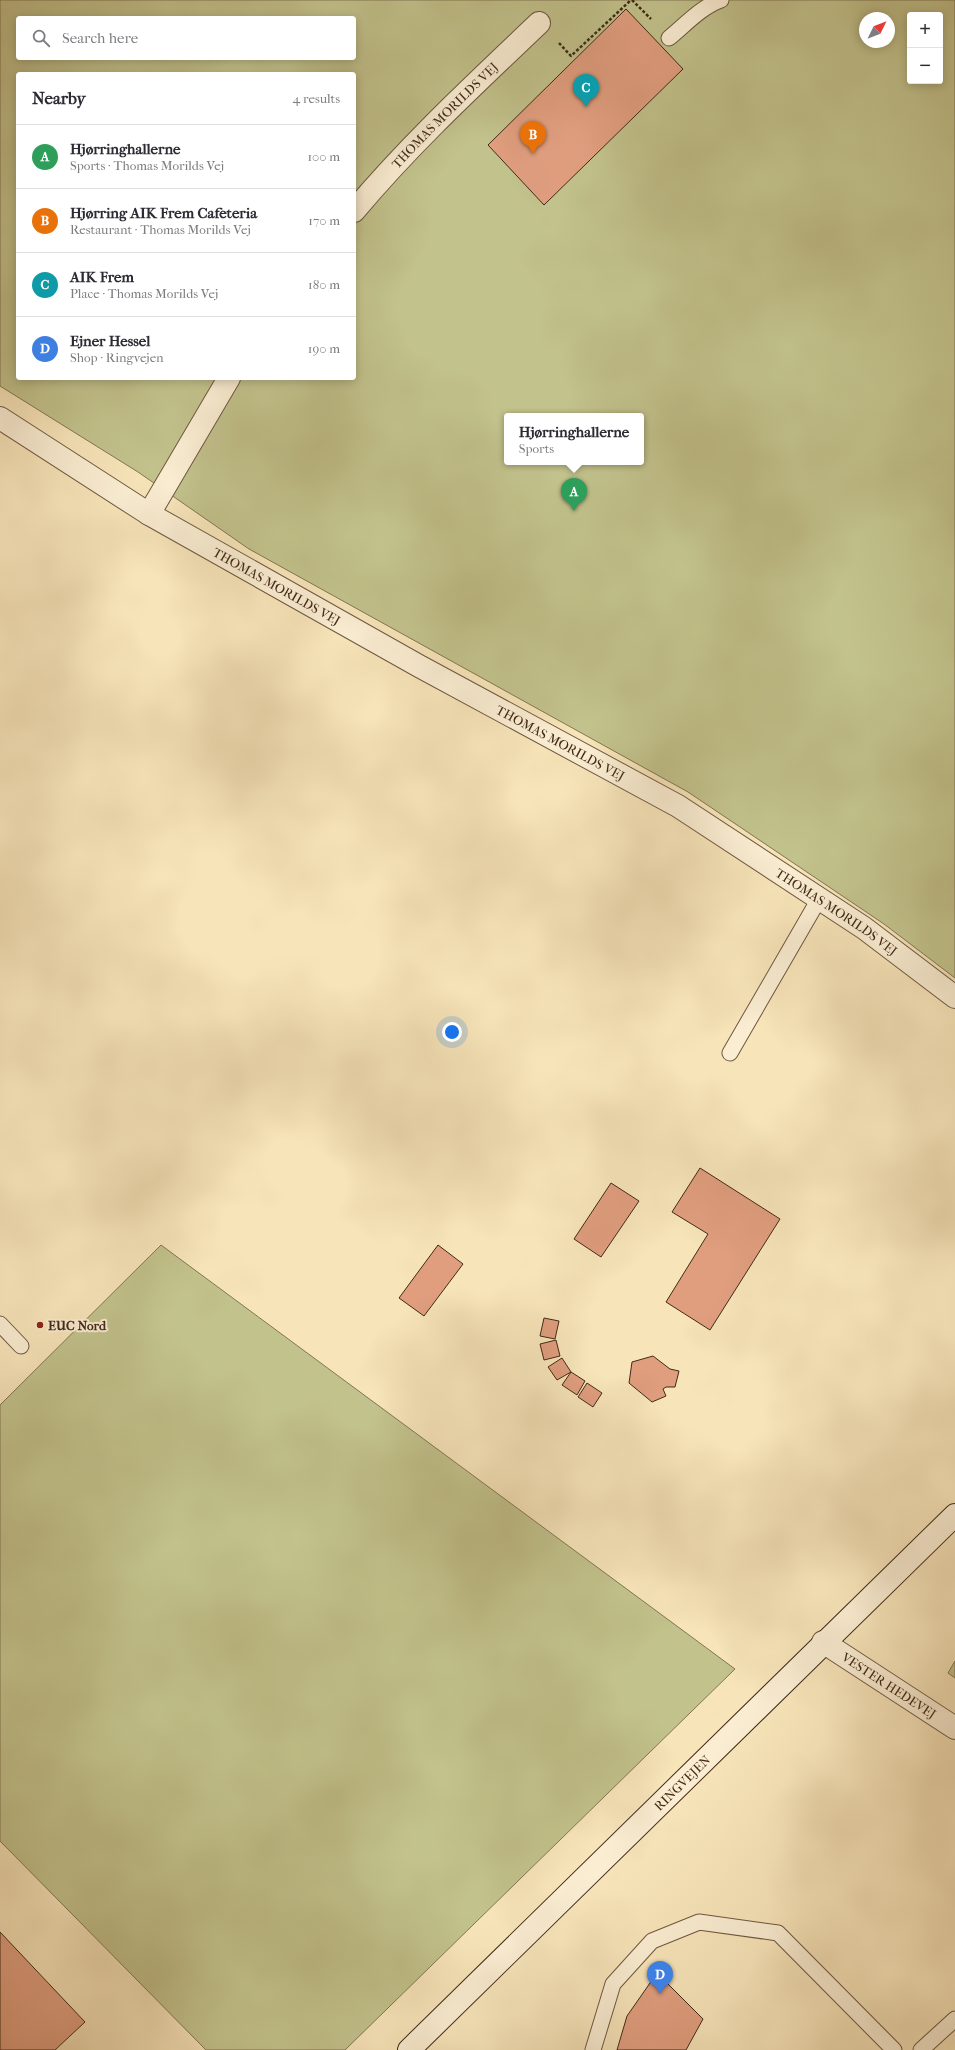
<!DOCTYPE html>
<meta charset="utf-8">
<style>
:root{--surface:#fff;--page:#f7f7f7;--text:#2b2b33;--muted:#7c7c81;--line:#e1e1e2;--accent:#7c3aed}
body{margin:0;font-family:"IM FELL French Canon",serif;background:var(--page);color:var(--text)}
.controls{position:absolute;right:12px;top:12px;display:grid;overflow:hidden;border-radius:4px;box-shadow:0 2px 10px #0003}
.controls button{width:36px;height:36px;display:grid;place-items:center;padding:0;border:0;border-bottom:1px solid var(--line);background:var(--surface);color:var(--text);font:20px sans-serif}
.compass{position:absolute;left:859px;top:12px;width:36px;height:36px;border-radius:50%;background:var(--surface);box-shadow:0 2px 10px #0003;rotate:47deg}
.you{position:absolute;left:452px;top:1032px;width:14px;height:14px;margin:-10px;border:3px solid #fff;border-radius:50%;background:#1a73e8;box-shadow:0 0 0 6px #1a73e833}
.badge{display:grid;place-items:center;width:26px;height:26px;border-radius:50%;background:var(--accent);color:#fff;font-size:13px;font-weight:700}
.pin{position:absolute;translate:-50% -33px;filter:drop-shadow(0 1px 2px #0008)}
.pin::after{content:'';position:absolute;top:21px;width:14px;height:12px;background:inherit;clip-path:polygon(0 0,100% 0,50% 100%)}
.popup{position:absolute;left:504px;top:413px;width:140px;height:52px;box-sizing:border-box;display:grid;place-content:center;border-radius:4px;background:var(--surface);filter:drop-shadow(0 1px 3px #0005);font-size:13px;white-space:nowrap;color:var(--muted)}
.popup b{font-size:15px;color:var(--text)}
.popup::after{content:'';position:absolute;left:50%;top:100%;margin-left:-8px;border:8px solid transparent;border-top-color:var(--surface)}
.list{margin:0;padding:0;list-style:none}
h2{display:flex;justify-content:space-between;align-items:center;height:52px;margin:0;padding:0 16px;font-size:17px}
h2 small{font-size:13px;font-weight:400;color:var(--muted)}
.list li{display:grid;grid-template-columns:26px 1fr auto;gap:12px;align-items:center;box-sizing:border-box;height:64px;padding:0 16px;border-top:1px solid var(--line)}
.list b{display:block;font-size:15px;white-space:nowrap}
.list p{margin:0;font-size:13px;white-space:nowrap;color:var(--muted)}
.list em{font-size:13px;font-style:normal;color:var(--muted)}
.icon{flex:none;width:22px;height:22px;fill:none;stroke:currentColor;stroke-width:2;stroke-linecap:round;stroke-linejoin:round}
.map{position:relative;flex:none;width:955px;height:2050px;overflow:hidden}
.search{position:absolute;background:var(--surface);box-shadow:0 2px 10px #0003;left:16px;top:16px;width:340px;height:44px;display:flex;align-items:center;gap:10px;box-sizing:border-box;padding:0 14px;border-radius:4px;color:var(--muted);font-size:15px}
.panel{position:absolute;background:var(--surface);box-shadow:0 2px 10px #0003;left:16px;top:72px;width:340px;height:308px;border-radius:4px}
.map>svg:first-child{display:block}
</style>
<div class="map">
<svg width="955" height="2050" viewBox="0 0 955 2050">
<rect width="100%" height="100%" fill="#f7e4b9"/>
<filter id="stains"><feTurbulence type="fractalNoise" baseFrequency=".005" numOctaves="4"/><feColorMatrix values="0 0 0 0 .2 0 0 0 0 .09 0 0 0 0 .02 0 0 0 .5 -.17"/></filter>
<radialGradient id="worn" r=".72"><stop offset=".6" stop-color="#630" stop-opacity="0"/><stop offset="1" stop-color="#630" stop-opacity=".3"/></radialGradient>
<path fill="#c2c28c" stroke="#827652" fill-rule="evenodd" d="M0 0H955V978L884 924 688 792 249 549 138 472 0 386ZM910 15H940V81H910ZM18 18H354V58H18ZM865 18H889V42H865ZM18 74H354V378H18ZM507 416H641V462H507Z
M161 1245 735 1669 345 2050H206L0 1841V1405Z
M955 1661V1678L948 1673Z"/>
<path fill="#e09e7f" stroke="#412a17" d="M626 9 683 69 544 205 488 145Z
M700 1168 780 1219 710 1330 666 1302 708 1234 672 1212Z
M611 1183 639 1201 601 1257 574 1239Z
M438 1245 463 1264 424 1316 399 1298Z
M544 1318 559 1321 555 1339 540 1336Z
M556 1340 560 1356 544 1360 540 1344Z
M653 1356 670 1369 679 1371 675 1387H666L663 1389 666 1396 652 1402 629 1383 632 1362Z
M562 1358 571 1372 557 1380 548 1367Z
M571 1372 585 1381 577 1395 562 1385Z
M587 1383 602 1393 593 1407 578 1397Z
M0 1932 85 2022 55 2050H0Z
M657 1973 703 2019 686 2050H617L627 2016Z"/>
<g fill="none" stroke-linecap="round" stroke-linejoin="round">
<defs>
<path id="service" d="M669 38C685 25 701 7 721 0
M730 1053 819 899
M0 1324 21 1346
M593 2050 613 1984 652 1941 699 1922 778 1933 894 2050
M921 2050 955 2019"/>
<g id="minor">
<path id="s1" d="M354 211C411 143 475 84 539 23"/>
<path id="s2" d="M0 418 149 514 419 666 678 806 864 928 955 997"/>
<path d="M149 514 229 378"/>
<path id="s3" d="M823 1642 955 1728"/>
</g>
<g id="secondary">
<path id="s4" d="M409 2050 955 1515"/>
</g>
</defs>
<use href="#service" stroke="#6e5840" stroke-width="17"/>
<use href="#minor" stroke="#6e5840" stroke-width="24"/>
<use href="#secondary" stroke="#412a17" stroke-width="24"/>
<path stroke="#412a17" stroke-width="2.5" stroke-dasharray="3 2" stroke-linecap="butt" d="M632 0 651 19
M559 43 571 56 631 0"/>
<use href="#service" stroke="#faedd2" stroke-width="15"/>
<use href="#minor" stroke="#faedd2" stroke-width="22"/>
<use href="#secondary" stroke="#faedd2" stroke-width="22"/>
</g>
<circle fill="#8f2418" stroke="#faedd2" stroke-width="1.5" cx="40" cy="1325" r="4"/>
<g text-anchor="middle" stroke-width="4" stroke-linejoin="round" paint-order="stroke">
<g font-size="13" fill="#412a17" stroke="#faedd2">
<text dy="5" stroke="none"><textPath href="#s1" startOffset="132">THOMAS MORILDS VEJ</textPath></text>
<text dy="5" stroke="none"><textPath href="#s2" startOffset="324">THOMAS MORILDS VEJ</textPath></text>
<text dy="5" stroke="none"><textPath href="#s2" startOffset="648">THOMAS MORILDS VEJ</textPath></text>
<text dy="5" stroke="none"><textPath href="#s2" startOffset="972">THOMAS MORILDS VEJ</textPath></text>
<text dy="5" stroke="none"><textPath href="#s3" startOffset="79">VESTER HEDEVEJ</textPath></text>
<text dy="5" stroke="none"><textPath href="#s4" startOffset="382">RINGVEJEN</textPath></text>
</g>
<g font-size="13" font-weight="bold" fill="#412a17" stroke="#faedd2" text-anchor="start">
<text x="48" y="1330">EUC Nord</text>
</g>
</g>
<rect width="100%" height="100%" filter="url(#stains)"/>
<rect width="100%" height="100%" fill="url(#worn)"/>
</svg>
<div class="controls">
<button>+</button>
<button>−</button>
</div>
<svg class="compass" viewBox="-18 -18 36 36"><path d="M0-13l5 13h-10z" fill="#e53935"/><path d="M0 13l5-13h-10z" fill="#7c7c81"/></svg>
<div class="you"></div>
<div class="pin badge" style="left:574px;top:511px;background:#2e9e5b">A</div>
<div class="popup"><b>Hjørringhallerne</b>Sports</div>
<div class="pin badge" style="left:533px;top:154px;background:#e8710a">B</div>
<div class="pin badge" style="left:586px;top:107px;background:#0f9aa8">C</div>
<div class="pin badge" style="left:660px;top:1994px;background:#3f7fe0">D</div>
<div class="search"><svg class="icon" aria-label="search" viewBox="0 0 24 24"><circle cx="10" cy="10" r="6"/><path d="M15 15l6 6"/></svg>Search here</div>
<section class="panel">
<h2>Nearby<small>4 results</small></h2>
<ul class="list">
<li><span class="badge" style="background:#2e9e5b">A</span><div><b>Hjørringhallerne</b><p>Sports · Thomas Morilds Vej</p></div><em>100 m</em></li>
<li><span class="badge" style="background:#e8710a">B</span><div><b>Hjørring AIK Frem Cafeteria</b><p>Restaurant · Thomas Morilds Vej</p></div><em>170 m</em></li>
<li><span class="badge" style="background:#0f9aa8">C</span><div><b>AIK Frem</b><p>Place · Thomas Morilds Vej</p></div><em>180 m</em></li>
<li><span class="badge" style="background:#3f7fe0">D</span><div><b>Ejner Hessel</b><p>Shop · Ringvejen</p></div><em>190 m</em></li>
</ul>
</section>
</div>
